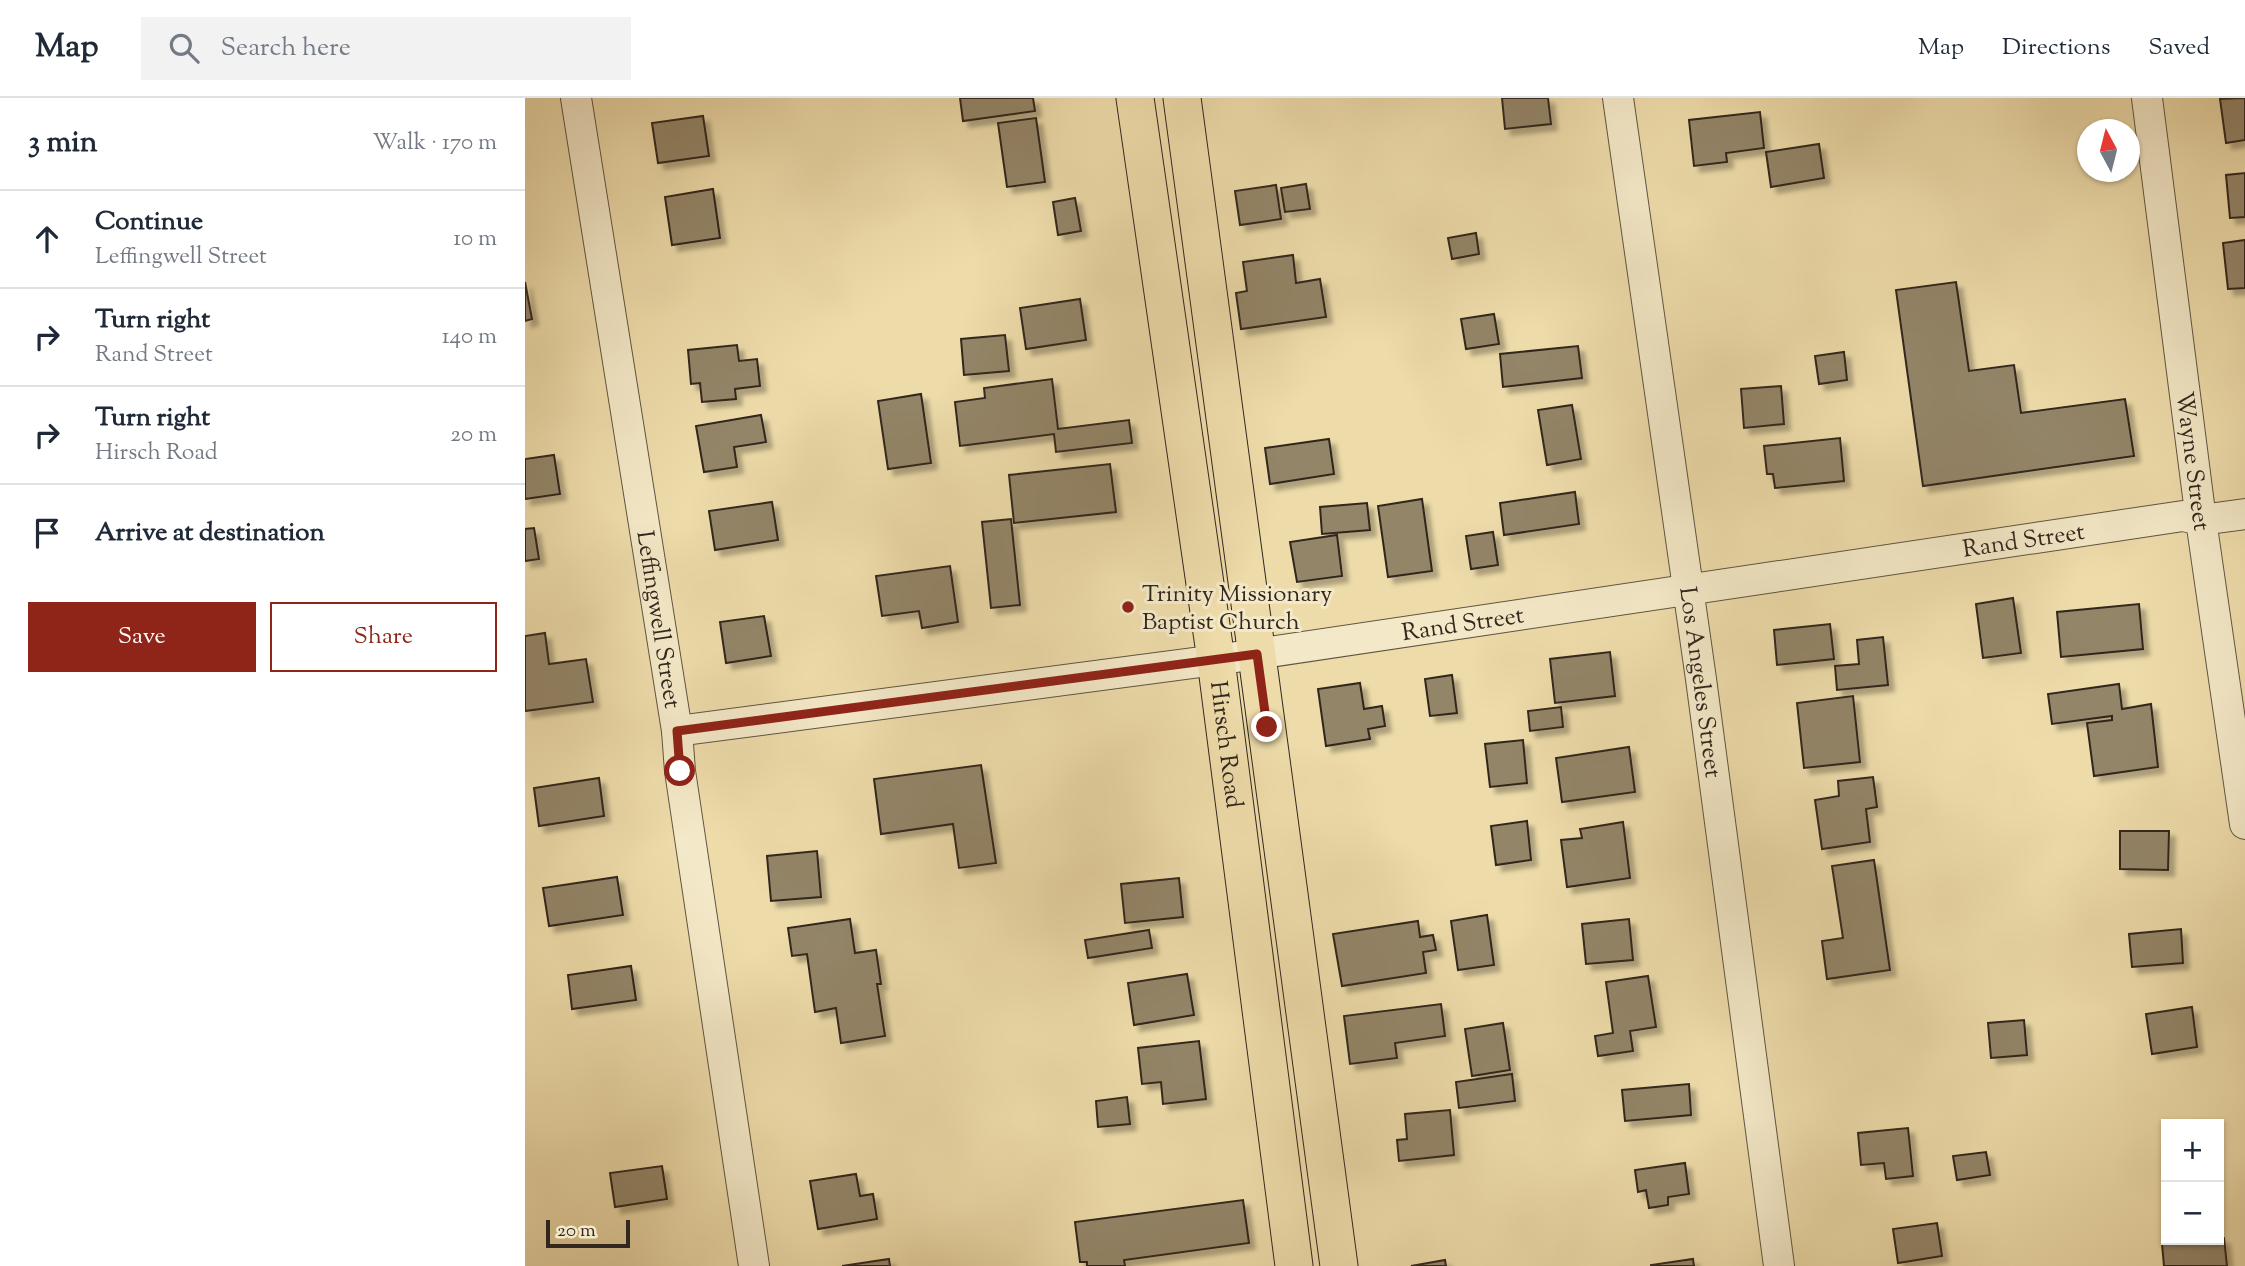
<!DOCTYPE html>
<meta charset="utf-8">
<style>
:root{--surface:#fff;--page:#f2f2f3;--text:#1f2937;--muted:#747a83;--line:#e0e1e3;--accent:#8f2418}
body{margin:0;font-family:"Sorts Mill Goudy",serif;background:var(--page);color:var(--text)}
.controls{position:absolute;right:21px;bottom:21px;display:grid;overflow:hidden;border-radius:0px;box-shadow:0 2px 5px #0004}
.controls button{width:63px;height:63px;display:grid;place-items:center;padding:0;border:0;border-bottom:2px solid var(--line);background:var(--surface);color:var(--text);font:35px sans-serif}
.compass{position:absolute;left:1552px;top:21px;width:63px;height:63px;border-radius:50%;background:var(--surface);box-shadow:0 2px 5px #0004;rotate:353deg}
.scale{position:absolute;left:21px;bottom:18px;width:84px;box-sizing:border-box;padding-left:7px;border:4px solid #31271f;border-top:0;font-size:19px;line-height:24px;white-space:nowrap;color:#31271f;-webkit-text-stroke:5px #f3e8c7;paint-order:stroke}
.stop{position:absolute;width:21px;height:21px;margin:-16px;border:5px solid #8f2418;border-radius:50%;background:#fff}
.stop.end{background:#8f2418;border-color:#fff;box-shadow:0 2px 7px #0008}
.list{margin:0;padding:0;list-style:none}
h2{display:flex;justify-content:space-between;align-items:center;height:91px;margin:0;padding:0 28px;font-size:30px}
h2 small{font-size:23px;font-weight:400;color:var(--muted)}
.list li{display:grid;grid-template-columns:46px 1fr auto;gap:21px;align-items:center;box-sizing:border-box;height:98px;padding:0 28px;border-top:2px solid var(--line)}
.list b{display:block;font-size:26px;white-space:nowrap}
.list p{margin:0;font-size:23px;white-space:nowrap;color:var(--muted)}
.list em{font-size:23px;font-style:normal;color:var(--muted)}
.actions{display:flex;gap:14px;padding:21px 28px}
.actions a{flex:1;padding:16px 0;border:2px solid var(--accent);border-radius:0px;text-align:center;font-size:24px;color:var(--accent)}
.actions .main{background:var(--accent);color:#fff}
.icon{flex:none;width:38px;height:38px;fill:none;stroke:currentColor;stroke-width:2;stroke-linecap:round;stroke-linejoin:round}
.map{position:relative;flex:none;width:1720px;height:1168px;overflow:hidden}
header{display:flex;align-items:center;gap:42px;box-sizing:border-box;height:98px;padding:0 35px;background:var(--surface);border-bottom:2px solid var(--line)}
header strong{font-size:33px}
nav{display:flex;gap:38px;margin-inline-start:auto;font-size:24px}
.search{width:490px;height:63px;background:var(--page);display:flex;align-items:center;gap:18px;box-sizing:border-box;padding:0 24px;border-radius:0px;color:var(--muted);font-size:26px}
main{display:flex}
aside{flex:1;background:var(--surface)}
.map>svg:first-child{display:block}
</style>
<header>
<strong>Map</strong>
<div class="search"><svg class="icon" aria-label="search" viewBox="0 0 24 24"><circle cx="10" cy="10" r="6"/><path d="M15 15l6 6"/></svg>Search here</div>
<nav><a>Map</a><a>Directions</a><a>Saved</a></nav>
</header>
<main>
<aside>
<h2>3 min<small>Walk · 170 m</small></h2>
<ul class="list">
<li><svg class="icon" aria-label="ahead" viewBox="0 0 24 24"><path d="M12 20V5M6 11l6-6 6 6"/></svg><div><b>Continue</b><p>Leffingwell Street</p></div><em>10 m</em></li>
<li><svg class="icon" aria-label="right" viewBox="0 0 24 24"><path d="M7 20v-9h11M14 6l5 5-5 5"/></svg><div><b>Turn right</b><p>Rand Street</p></div><em>140 m</em></li>
<li><svg class="icon" aria-label="right" viewBox="0 0 24 24"><path d="M7 20v-9h11M14 6l5 5-5 5"/></svg><div><b>Turn right</b><p>Hirsch Road</p></div><em>20 m</em></li>
<li><svg class="icon" aria-label="arrive" viewBox="0 0 24 24"><path d="M6 21V4h12l-3 4 3 4H6"/></svg><div><b>Arrive at destination</b></div></li>
</ul>
<div class="actions"><a class="main">Save</a><a>Share</a></div>
</aside>
<div class="map">
<svg width="1720" height="1168" viewBox="0 0 1720 1168">
<defs>
<filter id="shadow"><feDropShadow dx="6" dy="6" stdDeviation="2" flood-color="#0004"/></filter>
</defs>
<rect width="100%" height="100%" fill="#eddba9"/>
<filter id="stains"><feTurbulence type="fractalNoise" baseFrequency=".00286" numOctaves="4"/><feColorMatrix values="0 0 0 0 .2 0 0 0 0 .09 0 0 0 0 .02 0 0 0 .5 -.17"/></filter>
<radialGradient id="worn" r=".72"><stop offset=".6" stop-color="#630" stop-opacity="0"/><stop offset="1" stop-color="#630" stop-opacity=".3"/></radialGradient>
<path fill="#938567" stroke="#31271f" stroke-width="2" filter="url(#shadow)" d="M435 0H508L510 13 438 23Z
M977 0H1023L1026 26 980 31Z
M1720 0V42L1701 45 1695 1Z
M1235 14 1239 50 1201 55 1202 64 1169 68 1164 22Z
M178 18 184 58 133 65 127 25Z
M511 20 520 84 482 89 473 25Z
M1294 46 1299 80 1246 89 1241 54Z
M1720 75V119L1705 120 1701 77Z
M781 86 785 111 760 114 756 90Z
M751 87 756 121 715 127 710 93Z
M188 91 195 140 147 147 140 99Z
M550 100 556 133 533 137 528 104Z
M951 135 954 156 927 161 923 140Z
M1720 142V190L1703 191 1698 145Z
M768 157 771 185 795 181 801 219 716 231 711 195 722 193 718 164Z
M0 184 7 221 0 223Z
M1431 184 1444 273 1489 267 1496 315 1600 301 1609 358 1398 388 1371 192Z
M555 201 561 242 501 251 495 210Z
M969 216 974 246 941 251 936 221Z
M480 237 484 273 439 277 436 241Z
M212 247 214 263 232 261 235 288 210 291 211 301 177 304 175 285 166 286 163 252Z
M1053 248 1057 280 978 289 975 256Z
M1319 254 1322 282 1294 286 1290 258Z
M527 281 533 331 604 322 607 345 531 354 529 336 435 348 430 304 460 300 459 290Z
M1256 288 1259 326 1219 330 1216 291Z
M396 296 406 365 363 371 353 303Z
M1047 307 1056 361 1022 367 1013 312Z
M236 317 241 344 209 349 212 369 179 374 171 328Z
M1315 340 1319 383 1250 390 1248 376H1242L1239 348Z
M804 341 809 376 745 386 740 350Z
M29 357 35 396 0 401V361Z
M585 366 591 414 489 425 484 377Z
M1050 394 1054 426 979 437 975 405Z
M897 401 907 473 863 479 853 408Z
M247 404 253 442 190 452 184 413Z
M842 405 845 432 797 436 795 409Z
M486 421 495 507 466 510 457 424Z
M9 430 14 461 0 463V431Z
M968 434 973 467 946 471 941 438Z
M812 437 817 478 772 484 765 444Z
M425 468 433 524 397 530 394 513 357 518 351 478Z
M1488 500 1496 555 1458 560 1451 506Z
M1614 506 1618 551 1536 559 1532 514Z
M239 518 246 558 201 565 195 524Z
M1305 526 1309 561 1252 567 1249 532Z
M20 535 24 566 61 561 68 604 0 613V538Z
M1358 539 1363 587 1312 592 1310 568 1334 566 1332 542Z
M1085 554 1090 598 1030 605 1025 561Z
M927 577 932 615 905 618 900 581Z
M835 585 839 611 857 608 860 628 843 631 845 641 801 648 793 591Z
M1594 586 1597 611 1626 606 1633 669 1569 678 1562 625 1587 622V618L1527 626 1523 596Z
M1328 598 1335 664 1279 670 1272 605Z
M1036 609 1038 629 1005 633 1003 613Z
M998 642 1002 685 965 689 960 646Z
M1104 649 1110 694 1037 704 1031 660Z
M456 667 471 765 434 770 428 726 356 736 349 681Z
M1348 679 1352 709 1341 711 1345 744 1297 751 1290 702 1314 698 1313 683Z
M74 680 79 718 14 728 9 690Z
M1002 723 1006 762 971 767 966 728Z
M1098 724 1105 780 1042 789 1036 742 1057 740 1055 731Z
M1595 733H1644L1643 772 1595 771Z
M292 753 296 799 246 803 242 758Z
M1349 762 1365 872 1302 881 1297 843 1318 840 1307 768Z
M92 779 98 817 24 828 18 790Z
M654 780 658 819 600 825 596 786Z
M962 817 969 867 933 872 926 823Z
M325 821 330 855 351 852 356 886H352L360 938 316 945 311 910 290 914 282 856 267 858 263 830Z
M1104 821 1108 862 1061 866 1057 826Z
M893 823 895 839 908 837 911 852 898 854 901 875 817 888 808 836Z
M1656 831 1658 865 1607 869 1604 836Z
M624 832 627 850 563 860 560 842Z
M106 868 111 902 47 911 43 877Z
M662 876 669 917 609 927 603 885Z
M1123 878 1131 929 1105 933 1108 953 1073 958 1070 938 1088 935 1081 884Z
M916 906 920 938 870 945 872 960 825 966 819 918Z
M1667 909 1672 949 1627 956 1621 916Z
M1499 922 1502 957 1466 960 1463 925Z
M978 925 985 972 947 978 940 931Z
M674 943 681 1001 638 1006 636 984 617 986 613 950Z
M987 976 990 1003 934 1010 931 984Z
M1164 986 1166 1017 1100 1023 1097 992Z
M602 999 605 1026 573 1029 571 1003Z
M925 1012 929 1057 874 1063 872 1042 882 1041 880 1016Z
M1383 1030 1388 1078 1361 1081 1359 1065 1336 1067 1333 1035Z
M1461 1054 1465 1077 1432 1082 1428 1058Z
M1160 1065 1164 1096 1143 1099V1107L1124 1110 1121 1092 1113 1094 1110 1072Z
M137 1068 142 1101 90 1109 85 1075Z
M331 1076 335 1098 348 1096 352 1121 293 1131 285 1083Z
M718 1102 724 1145 599 1162 600 1168H562V1164H555L550 1124Z
M1412 1125 1417 1158 1373 1165 1368 1131Z
M1699 1140 1702 1168H1639L1637 1146Z
M364 1161 365 1168H317Z
M1168 1161 1169 1168H1126V1167Z
M920 1162 921 1168H886Z"/>
<g fill="none" stroke-linecap="round" stroke-linejoin="round">
<defs>
<g id="minor">
<path id="s1" d="M51 0 152 633 155 673 229 1168"/>
<path id="s2" d="M1093 0 1176 581 1254 1168"/>
<path id="s3" d="M1622 0 1676 422 1720 726"/>
<path id="s4" d="M152 633 691 562 1658 418 1676 422 1720 416"/>
</g>
<g id="major">
<path id="s5" d="M610 0 691 562 769 1168"/>
<path d="M657 0 814 1168"/>
</g>
</defs>
<use href="#minor" stroke="#605442" stroke-width="32"/>
<use href="#major" stroke="#31271f" stroke-width="39"/>
<use href="#minor" stroke="#f3e8c7" stroke-width="30"/>
<use href="#major" stroke="#eddba9" stroke-width="37"/>
</g>
<g fill="none" stroke-linecap="round" stroke-linejoin="round">
<path stroke="#8f2418" stroke-width="9" d="M155 673 152 633 732 556 742 629"/>
</g>
<circle fill="#8f2418" stroke="#f3e8c7" stroke-width="2.5" cx="603" cy="509" r="7"/>
<g text-anchor="middle" stroke-width="6" stroke-linejoin="round" paint-order="stroke">
<g font-size="24" fill="#31271f" stroke="#f3e8c7">
<text dy="8" stroke="none"><textPath href="#s3" startOffset="366">Wayne Street</textPath></text>
<text dy="8" stroke="none"><textPath href="#s4" startOffset="1360">Rand Street</textPath></text>
<text dy="8" stroke="none"><textPath href="#s1" startOffset="528">Leffingwell Street</textPath></text>
<text dy="8" stroke="none"><textPath href="#s4" startOffset="793">Rand Street</textPath></text>
<text dy="8" stroke="none"><textPath href="#s2" startOffset="590">Los Angeles Street</textPath></text>
<text dy="8" stroke="none"><textPath href="#s5" startOffset="653">Hirsch Road</textPath></text>
</g>
<g font-size="24" fill="#31271f" stroke="#f3e8c7" text-anchor="start">
<text x="617" y="503">Trinity Missionary<tspan x="617" dy="28">Baptist Church</tspan></text>
</g>
</g>
<rect width="100%" height="100%" filter="url(#stains)"/>
<rect width="100%" height="100%" fill="url(#worn)"/>
</svg>
<div class="controls">
<button>+</button>
<button>−</button>
</div>
<svg class="compass" viewBox="-18 -18 36 36"><path d="M0-13l5 13h-10z" fill="#e53935"/><path d="M0 13l5-13h-10z" fill="#747a83"/></svg>
<div class="scale">20 m</div>
<div class="stop" style="left:155px;top:673px"></div>
<div class="stop end" style="left:742px;top:629px"></div>
</div>
</main>
